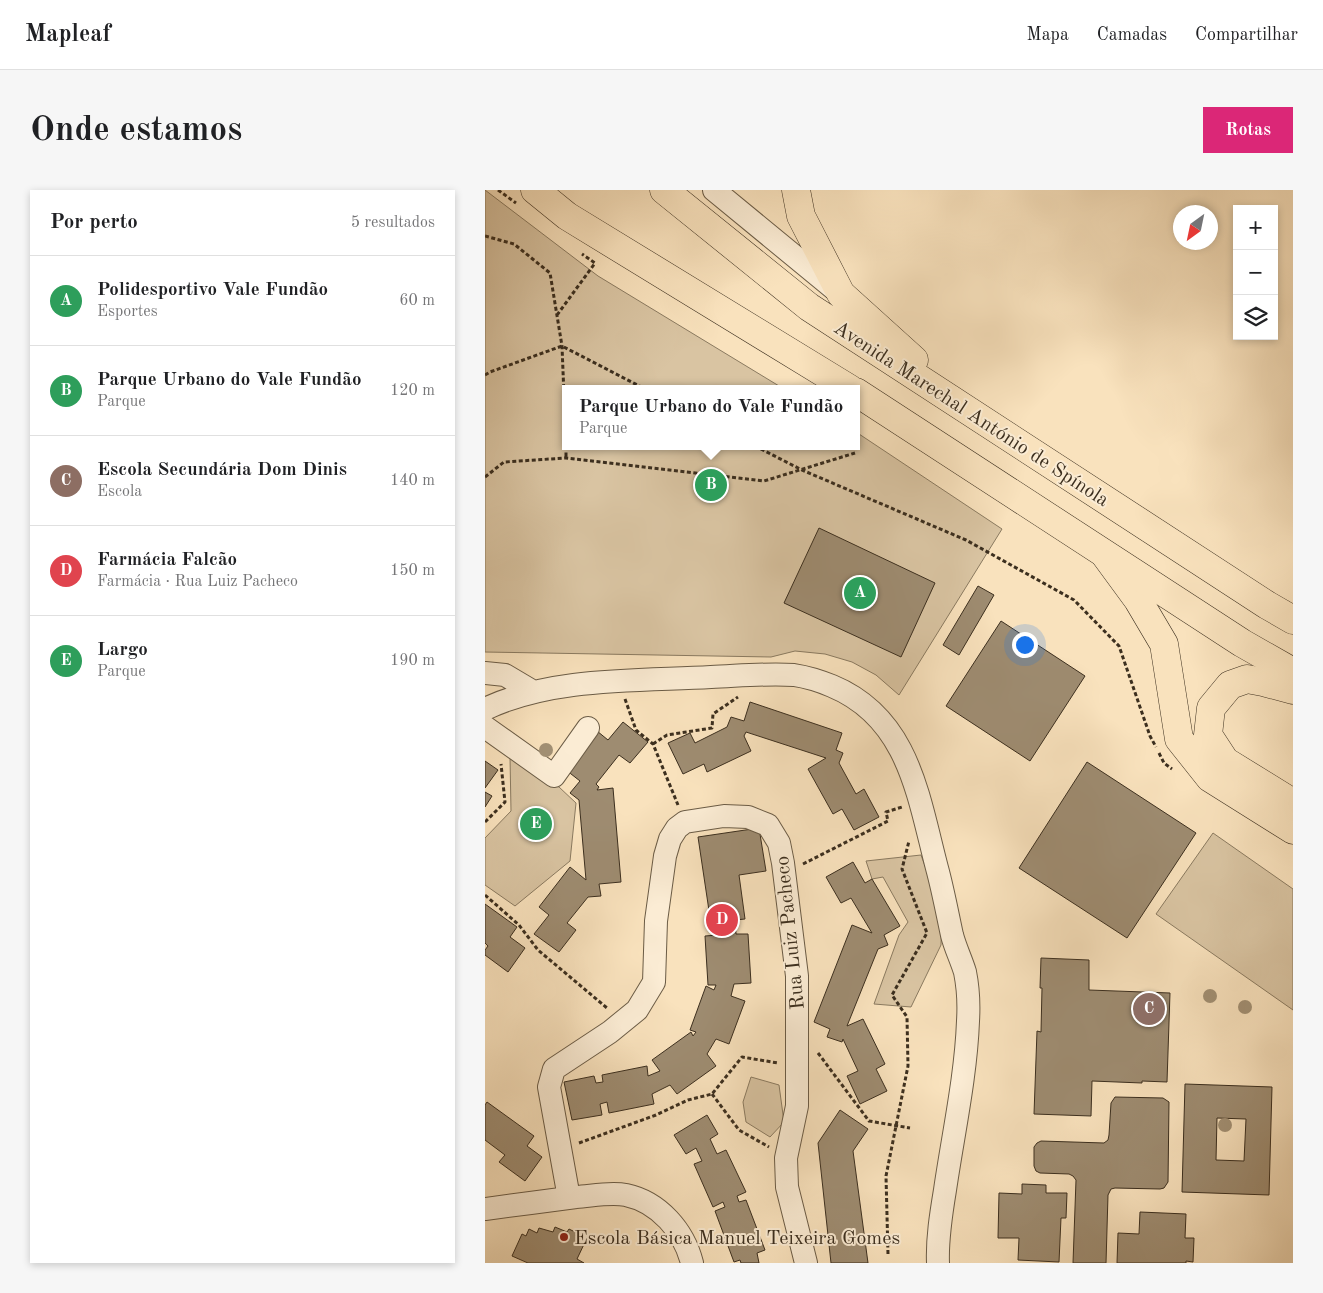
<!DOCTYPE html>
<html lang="pt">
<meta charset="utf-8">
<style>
:root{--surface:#fff;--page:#f6f6f6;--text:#202124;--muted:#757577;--line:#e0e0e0;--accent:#db2777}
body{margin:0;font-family:"Old Standard TT",serif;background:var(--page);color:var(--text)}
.controls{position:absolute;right:15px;top:15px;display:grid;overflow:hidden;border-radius:0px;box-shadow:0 2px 8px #0003}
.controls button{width:45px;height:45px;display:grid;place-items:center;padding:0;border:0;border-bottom:1px solid var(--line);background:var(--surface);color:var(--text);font:25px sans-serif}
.compass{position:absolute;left:688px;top:15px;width:45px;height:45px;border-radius:50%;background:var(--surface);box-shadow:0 2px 8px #0003;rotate:213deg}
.you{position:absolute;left:539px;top:454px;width:18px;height:18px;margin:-12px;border:4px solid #fff;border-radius:50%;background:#1a73e8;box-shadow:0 0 0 8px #1a73e833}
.badge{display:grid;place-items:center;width:32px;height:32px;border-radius:50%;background:var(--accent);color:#fff;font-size:16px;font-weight:700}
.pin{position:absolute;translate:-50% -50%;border:2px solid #fff;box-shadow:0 1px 5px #0006}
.popup{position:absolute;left:77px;top:195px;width:298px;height:65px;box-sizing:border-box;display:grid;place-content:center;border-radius:0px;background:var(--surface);filter:drop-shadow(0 1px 4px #0005);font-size:16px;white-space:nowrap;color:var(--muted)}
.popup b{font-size:19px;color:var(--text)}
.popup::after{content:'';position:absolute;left:50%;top:100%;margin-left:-10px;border:10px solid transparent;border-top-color:var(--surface)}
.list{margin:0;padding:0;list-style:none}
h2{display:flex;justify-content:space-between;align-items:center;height:65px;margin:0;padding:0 20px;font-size:21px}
h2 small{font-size:16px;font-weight:400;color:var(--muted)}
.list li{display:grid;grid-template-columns:32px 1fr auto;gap:15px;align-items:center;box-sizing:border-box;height:90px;padding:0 20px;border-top:1px solid var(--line)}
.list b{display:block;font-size:19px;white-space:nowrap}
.list p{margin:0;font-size:16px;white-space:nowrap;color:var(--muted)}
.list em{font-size:16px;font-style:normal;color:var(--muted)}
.icon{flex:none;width:28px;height:28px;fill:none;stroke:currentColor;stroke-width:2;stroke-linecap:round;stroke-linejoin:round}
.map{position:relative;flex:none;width:808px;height:1073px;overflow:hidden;border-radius:0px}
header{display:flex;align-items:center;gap:30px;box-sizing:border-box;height:70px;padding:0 25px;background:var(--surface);border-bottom:1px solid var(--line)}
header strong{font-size:24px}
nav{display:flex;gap:28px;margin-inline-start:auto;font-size:18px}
.intro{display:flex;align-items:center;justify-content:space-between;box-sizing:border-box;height:120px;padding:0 30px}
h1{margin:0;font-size:35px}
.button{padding:12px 22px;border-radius:0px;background:var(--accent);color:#fff;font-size:18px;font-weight:700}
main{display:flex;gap:30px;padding:0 30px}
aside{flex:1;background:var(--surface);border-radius:0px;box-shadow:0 2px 8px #0003}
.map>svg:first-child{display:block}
</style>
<header>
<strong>Mapleaf</strong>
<nav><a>Mapa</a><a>Camadas</a><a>Compartilhar</a></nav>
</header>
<div class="intro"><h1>Onde estamos</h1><a class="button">Rotas</a></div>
<main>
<aside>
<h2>Por perto<small>5 resultados</small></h2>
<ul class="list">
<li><span class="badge" style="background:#2e9e5b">A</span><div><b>Polidesportivo Vale Fundão</b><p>Esportes</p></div><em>60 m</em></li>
<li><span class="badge" style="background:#2e9e5b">B</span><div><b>Parque Urbano do Vale Fundão</b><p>Parque</p></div><em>120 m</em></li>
<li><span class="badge" style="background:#8d6e63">C</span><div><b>Escola Secundária Dom Dinis</b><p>Escola</p></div><em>140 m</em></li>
<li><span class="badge" style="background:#e0444e">D</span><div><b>Farmácia Falcão</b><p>Farmácia · Rua Luiz Pacheco</p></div><em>150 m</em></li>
<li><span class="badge" style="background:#2e9e5b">E</span><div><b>Largo</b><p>Parque</p></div><em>190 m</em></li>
</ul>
</aside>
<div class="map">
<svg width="808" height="1073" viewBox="0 0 808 1073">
<rect width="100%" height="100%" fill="#f9e2bd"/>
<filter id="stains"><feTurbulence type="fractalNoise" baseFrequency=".004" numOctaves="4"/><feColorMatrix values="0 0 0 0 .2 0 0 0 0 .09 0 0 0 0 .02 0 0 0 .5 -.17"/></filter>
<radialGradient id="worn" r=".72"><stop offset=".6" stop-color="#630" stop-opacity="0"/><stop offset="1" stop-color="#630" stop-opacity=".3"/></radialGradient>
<path fill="#d9c4a2" stroke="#8a7a60" d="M0 0 113 86 299 199H81V256H371V242L517 339 414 505 391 485 367 472 340 464 310 461 286 467 0 462Z
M25 566 74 597 91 613 85 671 30 716 0 695V648L26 621Z
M728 643 808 699V820L671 724Z
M436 665 457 723 456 755 426 817 389 814 414 745 423 732 398 687 387 689 381 671Z
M266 887 294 895 299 932 285 947 261 932 258 912Z"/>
<path fill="#9e8c71" stroke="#3c2f1f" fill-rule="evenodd" d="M334 338 450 393 416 467 299 413Z
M493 396 509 405 474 465 458 455Z
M516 431 600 486 545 571 461 516Z
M265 512 357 543 351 560 358 563 354 573 371 604 379 599 394 627 369 640 357 619 348 624 323 579 341 568 261 542 259 546 266 561 222 582 219 574 198 584 183 553 205 543 210 553 242 537 246 527 259 531Z
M138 532 163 552 145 573 134 565 111 594 114 597 112 600 128 598 136 692 114 694 116 706 103 707 82 733 91 740 74 762 49 744 64 725 54 717 85 677 101 690 94 610 85 603 95 591 81 580 112 541 123 550Z
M0 571 13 580 0 598Z
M602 572 711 643 642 748 534 678Z
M0 602 7 606 0 617Z
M274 638 281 681 254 685 260 729 250 730 251 744H263L266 793 249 794 246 806 260 811 244 854 231 849 222 864 231 876 192 904 185 895 167 904 169 914 124 923 122 912 115 914 117 925 87 930 79 892 109 886 111 893 118 892 117 885 162 876 163 886 175 881 167 870 206 842 208 846 211 842 205 840 221 796 229 800 231 795H223L220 746 233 745 231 733 226 734 213 647Z
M368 672 380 693 387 689 415 736 399 745 403 755 393 759 362 836 378 829 400 874 391 879 402 901 375 914 362 886 373 881 358 849 357 852 342 847 345 839 329 832 367 735 387 743 366 708 356 713 341 687Z
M0 714 32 737 25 747 40 758 23 782 0 765V760L3 756 0 753Z
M556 768 604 770V800L685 803 682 892 657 891V893L607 891 606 926 549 924 552 841 556 842 557 798H555Z
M700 894 787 897 784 1005 697 1002ZM732 928 761 929 759 971 731 970Z
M630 907 678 908 684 912 683 992 679 998 675 999 630 998 626 999 623 1005 621 1073H588L591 990 588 986 584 984 555 983 551 981 549 976V957L552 953 556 951 619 953 623 950 624 945 626 913Z
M2 912 49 946 42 956 57 967 40 991 14 972 20 965 0 950V915Z
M355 920 383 939 368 961 383 1073H346L333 953Z
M222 925 233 944 225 949 232 964 241 960 261 1002 252 1006 254 1012 261 1010 280 1060 272 1063 274 1073H256L255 1070 249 1072 230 1021 240 1017 238 1012 228 1017 209 974 217 971 211 958 201 964 189 945Z
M537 994 561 995V1003H582L581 1028H576L574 1072 533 1070 534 1048H513L514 1003 537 1004Z
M655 1022 701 1024 700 1048H709L708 1072 701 1071V1073H632L633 1043 654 1044Z
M70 1037 82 1042 84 1039 92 1043 91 1046 101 1050 92 1069 99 1073H43L27 1066 37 1044 41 1046 44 1039 52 1043 54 1038 68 1042Z"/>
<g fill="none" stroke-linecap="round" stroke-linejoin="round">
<defs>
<path id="minor" d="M229 0 353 102
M0 483 20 485 47 501
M0 519C67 487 153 491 226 487 253 486 282 483 309 485 322 487 335 491 347 496 424 528 433 606 452 678 458 700 462 722 467 745 470 757 476 769 480 782 483 797 484 815 483 831 481 886 468 945 460 1000 456 1024 452 1049 453 1073
M0 537 69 586 103 538
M84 1008 64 897 69 879 125 842 152 820 169 792 171 731 180 666 185 649 192 638 200 632 239 626 263 627 283 635 294 653 298 673 312 786V916L301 968 302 997 321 1073
M0 1019C30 1015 61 1011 91 1007 107 1006 125 1002 141 1005 174 1012 199 1041 207 1073"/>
<path id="major" d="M620 365 653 410 679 454 694 549 725 588 808 640
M808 500 778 492 762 489 745 495 726 518 723 545 740 571 808 613"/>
<path id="highway" d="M50 0 82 26 365 199
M179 0 324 117 782 415 808 430
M311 0 316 26 356 104 429 170
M371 202 757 453 808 482"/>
</defs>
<use href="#minor" stroke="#6b5c46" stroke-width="24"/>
<use href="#major" stroke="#3c2f1f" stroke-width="29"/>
<use href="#highway" stroke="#3c2f1f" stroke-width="29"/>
<path stroke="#3c2f1f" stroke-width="3" stroke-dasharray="4 2.5" stroke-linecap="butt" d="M13 0 31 13
M0 46 29 54 65 83 77 156 81 256
M72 125 110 73 97 64
M0 185 5 182 77 156 160 199
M81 256V268
M270 256 317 280 481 350 589 410 634 456 665 546 671 557
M0 287 19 272 81 268 279 291 370 263
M140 509 151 540 168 554 193 615
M168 554 182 545 227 538 228 524 253 507
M674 563 679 573 687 579
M0 632 20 612 16 574
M318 674 403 631 401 622 417 617
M0 705 34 735 53 760 122 818
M333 863 384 931 425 938
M227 904 254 940 284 957
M94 953 171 925 203 910 227 904 257 867 293 873
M403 1064 401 986 423 876 422 827 407 805 442 743 417 679 424 651"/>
<use href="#minor" stroke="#fbecd4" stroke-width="22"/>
<use href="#major" stroke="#f9e2bd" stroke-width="28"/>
<use href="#highway" stroke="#f9e2bd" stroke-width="28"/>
</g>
<g fill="#a29074">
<circle cx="61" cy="560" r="7"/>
<circle cx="725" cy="806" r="7"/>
<circle cx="760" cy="817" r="7"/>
<circle cx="740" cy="935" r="7"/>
</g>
<circle fill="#8f2418" stroke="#fbecd4" stroke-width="2" cx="79" cy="1047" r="5"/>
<g text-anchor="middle" stroke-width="4" stroke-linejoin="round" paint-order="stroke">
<g font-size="20" fill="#3c2f1f" stroke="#fbecd4">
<text transform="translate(487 223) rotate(33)" y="7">Avenida Marechal António de Spínola</text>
<text transform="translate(304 743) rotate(-96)" y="7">Rua Luiz Pacheco</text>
</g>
<g font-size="20" fill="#3c2f1f" stroke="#fbecd4" text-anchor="start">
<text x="89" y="1054">Escola Básica Manuel Teixeira Gomes</text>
</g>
</g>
<rect width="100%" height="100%" filter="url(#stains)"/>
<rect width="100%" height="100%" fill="url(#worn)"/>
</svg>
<div class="controls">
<button>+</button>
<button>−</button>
<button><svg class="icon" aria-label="layers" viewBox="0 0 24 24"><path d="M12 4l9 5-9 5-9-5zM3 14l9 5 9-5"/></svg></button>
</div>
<svg class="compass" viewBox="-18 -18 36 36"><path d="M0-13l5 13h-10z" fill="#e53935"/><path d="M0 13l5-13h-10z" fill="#757577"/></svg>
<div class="you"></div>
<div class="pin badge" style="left:375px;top:403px;background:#2e9e5b">A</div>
<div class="pin badge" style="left:226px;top:295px;background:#2e9e5b">B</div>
<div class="popup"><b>Parque Urbano do Vale Fundão</b>Parque</div>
<div class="pin badge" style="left:664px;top:819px;background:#8d6e63">C</div>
<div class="pin badge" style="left:237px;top:730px;background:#e0444e">D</div>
<div class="pin badge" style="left:51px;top:634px;background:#2e9e5b">E</div>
</div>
</main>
